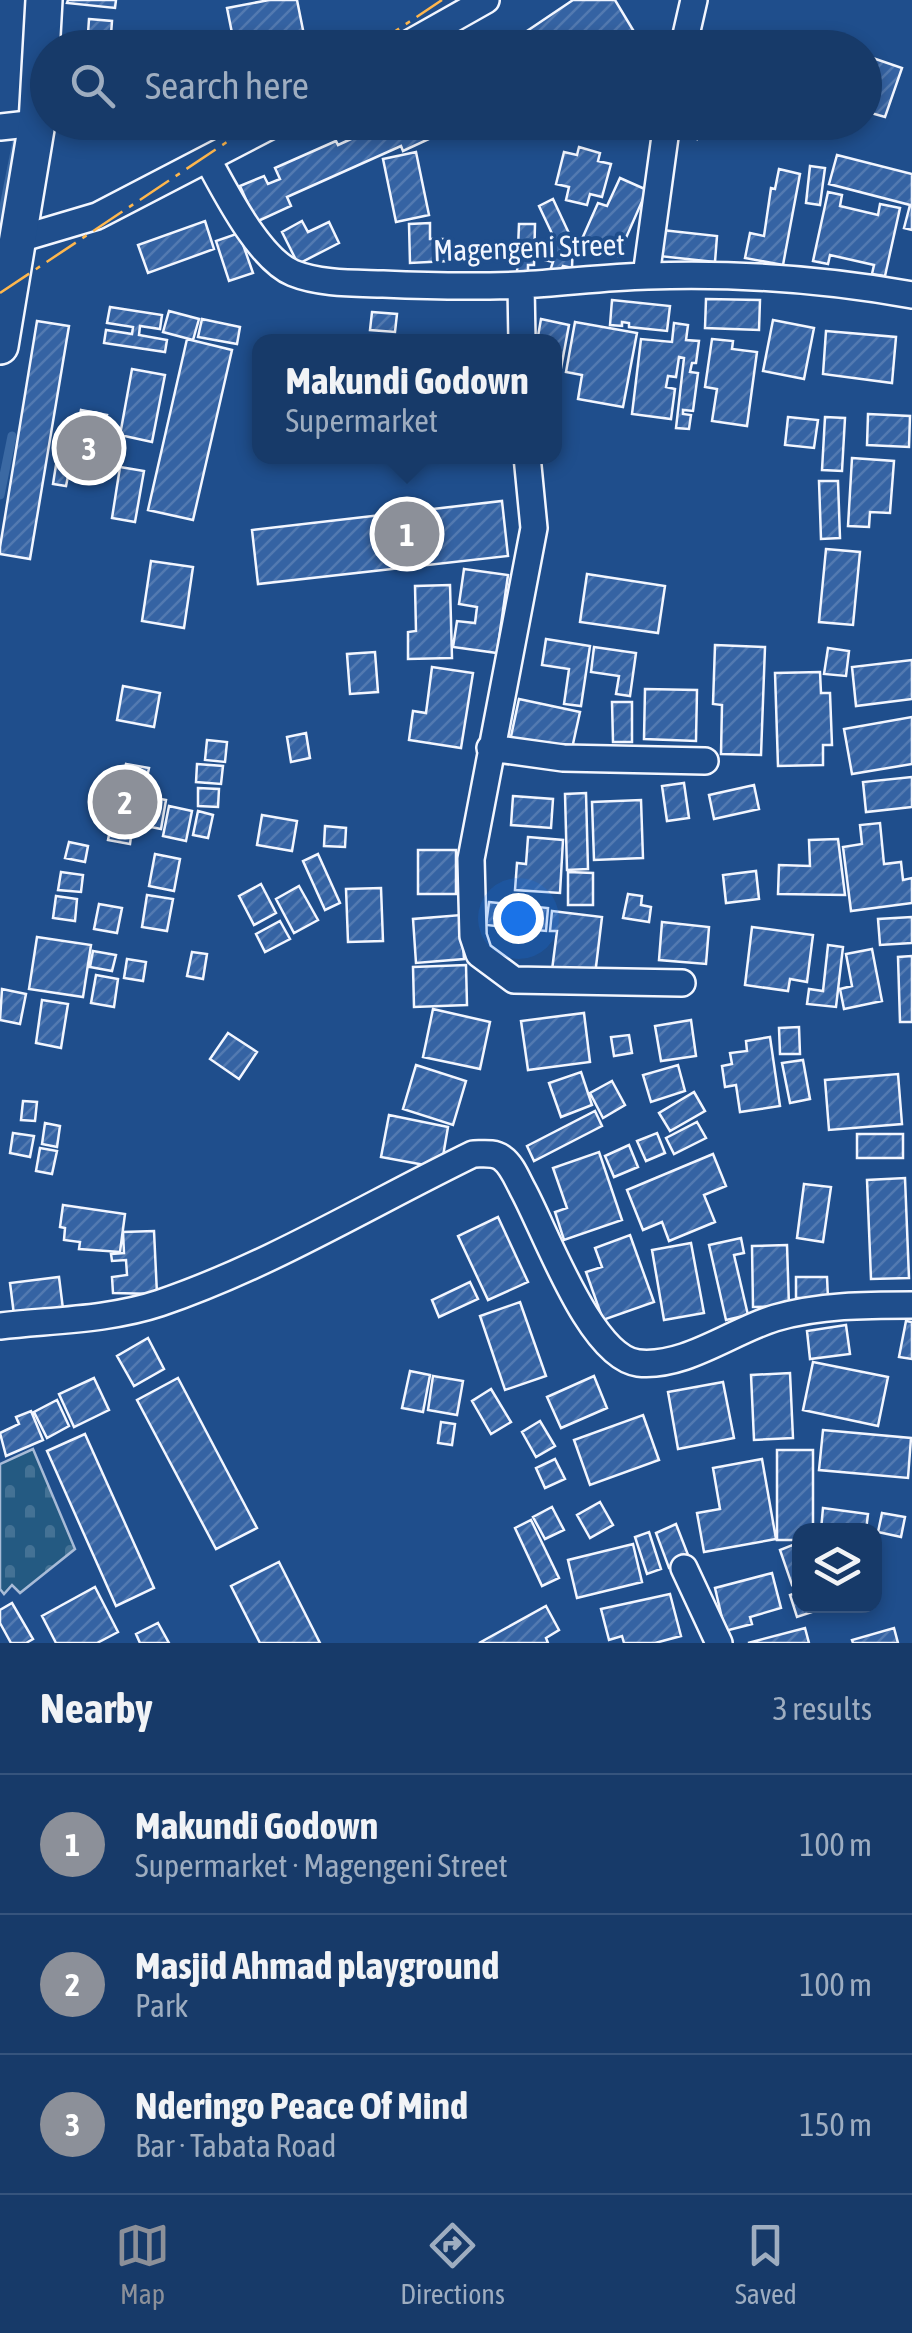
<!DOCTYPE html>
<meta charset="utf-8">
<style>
:root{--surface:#173a69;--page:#20416f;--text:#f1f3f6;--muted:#9eadc0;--line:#36547d;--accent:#8c9099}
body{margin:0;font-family:"Asap Condensed",sans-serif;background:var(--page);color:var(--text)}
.controls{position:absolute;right:30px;bottom:30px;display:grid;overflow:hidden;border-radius:20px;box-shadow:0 5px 15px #0003}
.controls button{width:90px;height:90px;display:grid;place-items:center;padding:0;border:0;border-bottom:2px solid var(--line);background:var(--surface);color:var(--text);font:50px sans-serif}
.you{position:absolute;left:518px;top:918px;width:35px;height:35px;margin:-25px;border:8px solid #fff;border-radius:50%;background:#1a73e8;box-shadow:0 0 0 15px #1a73e833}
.badge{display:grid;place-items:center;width:65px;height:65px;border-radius:50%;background:var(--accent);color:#fff;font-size:32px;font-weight:700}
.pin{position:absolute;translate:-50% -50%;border:5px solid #fff;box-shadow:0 2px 10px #0006}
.popup{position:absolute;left:252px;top:334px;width:310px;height:130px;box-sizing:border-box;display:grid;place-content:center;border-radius:20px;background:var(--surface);filter:drop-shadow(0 2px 8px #0005);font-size:32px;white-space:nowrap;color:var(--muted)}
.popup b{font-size:38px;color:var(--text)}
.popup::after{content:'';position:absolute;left:50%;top:100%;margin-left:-20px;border:20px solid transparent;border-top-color:var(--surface)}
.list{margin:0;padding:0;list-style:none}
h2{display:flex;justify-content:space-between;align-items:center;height:130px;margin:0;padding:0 40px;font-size:42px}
h2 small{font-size:32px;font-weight:400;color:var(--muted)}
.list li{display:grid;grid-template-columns:65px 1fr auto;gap:30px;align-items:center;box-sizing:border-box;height:140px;padding:0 40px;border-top:2px solid var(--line)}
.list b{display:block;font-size:38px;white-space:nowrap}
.list p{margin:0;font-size:32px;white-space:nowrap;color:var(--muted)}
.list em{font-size:32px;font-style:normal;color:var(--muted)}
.icon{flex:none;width:55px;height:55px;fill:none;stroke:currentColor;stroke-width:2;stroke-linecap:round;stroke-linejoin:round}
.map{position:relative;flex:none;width:912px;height:1643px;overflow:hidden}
.search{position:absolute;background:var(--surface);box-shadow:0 5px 15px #0003;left:30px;right:30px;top:30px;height:110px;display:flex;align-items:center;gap:25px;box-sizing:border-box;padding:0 35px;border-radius:55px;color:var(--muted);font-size:38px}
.sheet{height:550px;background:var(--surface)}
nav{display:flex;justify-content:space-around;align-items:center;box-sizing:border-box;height:140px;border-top:2px solid var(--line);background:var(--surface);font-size:28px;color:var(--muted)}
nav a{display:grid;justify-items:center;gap:5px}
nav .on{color:var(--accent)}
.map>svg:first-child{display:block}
</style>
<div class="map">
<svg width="912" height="1643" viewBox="0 0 912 1643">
<defs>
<pattern id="cemetery-stones" width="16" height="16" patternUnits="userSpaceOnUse" patternTransform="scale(2.5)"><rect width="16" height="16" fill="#245a82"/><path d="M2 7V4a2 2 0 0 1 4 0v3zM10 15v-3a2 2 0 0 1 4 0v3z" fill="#447295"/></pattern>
<pattern id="building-hatch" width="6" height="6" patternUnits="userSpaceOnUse" patternTransform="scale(2.5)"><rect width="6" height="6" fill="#3563a3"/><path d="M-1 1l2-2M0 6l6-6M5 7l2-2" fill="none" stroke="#537ab1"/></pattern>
</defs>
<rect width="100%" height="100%" fill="#1f4e8c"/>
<path fill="url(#cemetery-stones)" stroke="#a8bbd7" stroke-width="2.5" d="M33 1449 75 1549 20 1593 12 1585 4 1594 0 1589V1464Z"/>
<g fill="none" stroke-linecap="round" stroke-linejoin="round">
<path stroke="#3b69a3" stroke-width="9" d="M0 227 17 141
M0 495 12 436"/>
</g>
<path fill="url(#building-hatch)" stroke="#f2f6ff" stroke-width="2.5" d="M68 0H116L115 8 67 3Z
M269 0H297L304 35 280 39 281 48H235L227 8Z
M573 0H615L633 30 607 48H569L562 38 548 48H508L506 45Z
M89 19 112 21 110 48H87Z
M864 55 902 68 885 117 864 111Z
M388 122H431L433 128 438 126 442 133 403 151 401 146 287 197 291 206 256 222 240 186 264 176 268 184 280 179 275 168 336 141 338 145Z
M603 122H633L629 135 602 127Z
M678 122H706L697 139 675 128Z
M579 147 600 153 598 161 611 164 602 197 590 194 587 205 566 200 569 187 556 184 564 152 577 155Z
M416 152 429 215 396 222 383 159Z
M837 155 912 174V230L904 228 910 205 829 184Z
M810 166 825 168 820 205 806 203Z
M779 169 800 174 783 265 745 258 750 233 764 236 771 188 775 189Z
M620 178 647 190 618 256 582 239 598 203 607 206Z
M828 192 842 195 840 206 878 215 880 204 900 208 885 276 872 274 874 265 830 255 828 264 813 261Z
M553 199 573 242 572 268 563 266 560 272 550 271 553 262 545 260V251L552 249 555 240 539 206Z
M205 221 214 249 148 273 138 245Z
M302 221 308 232 329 222 339 243 298 264 282 232Z
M430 223V239H448V261L410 263 409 224Z
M519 224H535L534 265H528V273H517Z
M662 230 717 236 715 262 659 256Z
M239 233 253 273 229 281 216 241Z
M706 299 760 300 759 330 705 328Z
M612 300 670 306 667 331 629 327V323L622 322V326L610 325Z
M110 307 162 315 160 329 140 326 139 335 167 340 165 352 104 343 106 330 132 334 133 327 107 323Z
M169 311 199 319 193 340 163 332Z
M372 312 397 314 395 332 370 330Z
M202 319 240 327 237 344 198 337Z
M541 319 569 325 556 395 554 342H537Z
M773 320 814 328 804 379 763 371Z
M37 321 69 326 30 559 0 554V547Z
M575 322 637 333 623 407 578 399 582 375 566 372Z
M674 323 688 325 686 340 699 341 696 363H692L690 372 698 373 693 411 683 410V414L691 415 689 429 676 428 684 358 679 357 676 377 668 376 666 387 675 389 671 419 632 414 641 339 672 342Z
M826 331 896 337 892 383 823 374Z
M187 339 232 350 193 520 148 510Z
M712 339 733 341 732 349 757 352 747 426 712 421 717 389 705 387Z
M132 369 165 375 152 442 120 435Z
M81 410 107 415 94 482 68 476 66 486 53 484 56 465 70 468Z
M868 414 910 416 909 447 867 445Z
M788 417 818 420 814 448 785 445Z
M825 417 845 418 842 471 822 470Z
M852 458 894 461 890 513 870 512 869 527 848 526Z
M120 467 144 471 135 522 112 518Z
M819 481H838L840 538 821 539Z
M502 501 508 556 258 584 252 530Z
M826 549 860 552 853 625 819 622Z
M151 561 193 567 184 628 142 621Z
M464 569 508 575 497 653 453 647 457 621 475 623 477 607 459 604Z
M587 574 665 586 658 633 580 622Z
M450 585 452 658 408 659V632L416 631 415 586Z
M546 639 590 646 581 706 564 704 569 669 542 665Z
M715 645 765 647 761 755 721 754 722 705 713 704Z
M594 647 636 653 630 696 616 694 619 676 591 672Z
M828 648 849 651 846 676 824 674Z
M375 652 378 692 350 694 347 654Z
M912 660V699L856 706 852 667Z
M432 667 473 673 461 748 409 740 413 711 426 713Z
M820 672 821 693H830L832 745H823V765L778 766 775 673Z
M123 686 160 693 154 727 117 720Z
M645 689 697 690 696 741 644 739Z
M519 699 580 712 571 753 510 741Z
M612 702H632V742H613Z
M912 717V764L852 774 844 729Z
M306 733 310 758 291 762 287 737Z
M207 740 227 742 225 762 205 760Z
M126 764 149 768 143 796 121 791Z
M197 764 223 766 221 784 196 782Z
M912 777V807L866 812 863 782Z
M684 783 689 818 667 821 662 786Z
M754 785 759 809 714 819 709 795Z
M198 788 219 789 218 807 198 806Z
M586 793 588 869 567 870 565 794Z
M145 796 166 800 161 829 141 825Z
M513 796 553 799 551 828 511 825Z
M641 800 643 858 594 860 592 802Z
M169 806 192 811 186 841 163 836Z
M198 811 213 815 208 838 193 835Z
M262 815 297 821 292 851 257 845Z
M112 819 133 823 130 844 108 840Z
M880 823 884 864 901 862 903 880 912 878V903L851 911 843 847 862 844 860 825Z
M325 826 346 828 345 847 324 846Z
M528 837 563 840 560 893 515 890 517 863 526 864Z
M838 839 845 895 778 894 779 865 810 866 809 840Z
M69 842 88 846 85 862 65 858Z
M418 850H456V894H418Z
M155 854 180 859 174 891 149 886Z
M318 854 340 903 325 910 303 861Z
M756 871 759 899 726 903 723 875Z
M61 872 83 875 81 892 58 890Z
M568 872 593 873V905H568Z
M261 884 276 913 254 925 239 896Z
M299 886 318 920 294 933 276 899Z
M381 888 383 941 348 942 346 889Z
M628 894 642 896 641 905 651 907 649 922 623 918Z
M147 895 173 899 167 931 142 927Z
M56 896 77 899 75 921 53 918Z
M489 902 548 908 546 931 486 925Z
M99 904 122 908 117 933 94 929Z
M552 911 602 917 595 975 552 970 557 931H550Z
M461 915 464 959 416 963 413 919Z
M912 917V943L880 945 878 919Z
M280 921 290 939 265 952 256 934Z
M662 922 709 927 706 964 659 960Z
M752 927 813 935 807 982 790 979 788 991 745 985Z
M37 937 91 945 83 997 29 989Z
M828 945 843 947 836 1007 807 1004 809 989 823 991Z
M872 949 882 1001 844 1009 840 989 852 986 846 954Z
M93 951 116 955 112 971 90 967Z
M192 952 207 954 203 979 187 976Z
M912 956V1022H900L898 957Z
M127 959 146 962 143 981 124 978Z
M466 965 467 1005 414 1007 413 967Z
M96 975 118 979 114 1007 91 1003Z
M2 989 26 994 20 1024 0 1020Z
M42 1000 68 1004 61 1048 36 1043Z
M433 1009 490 1022 480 1069 423 1057Z
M584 1013 590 1062 528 1070 521 1021Z
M691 1020 696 1056 661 1061 655 1026Z
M799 1027 800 1054H780L779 1028Z
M228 1033 257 1052 239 1079 210 1059Z
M629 1035 632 1053 614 1056 611 1037Z
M770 1037 780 1106 740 1112 736 1085 725 1087 722 1066 732 1064 730 1053 747 1051 746 1041Z
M803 1060 810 1099 790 1103 782 1063Z
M416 1065 466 1081 453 1125 403 1109Z
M678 1065 685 1091 651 1102 643 1075Z
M581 1072 592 1105 561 1117 549 1083Z
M898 1074 902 1124 829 1130 825 1080Z
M612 1081 625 1105 603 1118 590 1093Z
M694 1092 705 1111 670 1131 659 1113Z
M23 1101 37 1102 35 1121 21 1120Z
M595 1111 602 1126 534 1161 527 1146Z
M389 1115 448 1127 441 1168 381 1157Z
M697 1122 706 1138 674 1154 666 1138Z
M45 1123 60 1126 57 1147 42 1144Z
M13 1133 34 1136 30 1157 10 1153Z
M657 1133 665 1153 646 1161 637 1141Z
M857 1134H903V1158H857Z
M629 1145 638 1167 614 1177 605 1156Z
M40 1148 57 1151 52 1174 36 1171Z
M599 1152 622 1220 564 1240 555 1212 567 1208 553 1168Z
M713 1154 726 1186 704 1195 715 1222 669 1241 662 1222 643 1230 627 1190Z
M905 1178 909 1278 871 1279 867 1180Z
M804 1184 831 1187 823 1242 797 1238Z
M63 1205 125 1214 120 1252 79 1249 80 1242 64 1240 65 1228 60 1227Z
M498 1217 528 1282 488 1300 458 1236Z
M154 1231 157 1294 113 1293 112 1277 127 1275 126 1260 112 1261 111 1254 124 1253 123 1232Z
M630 1235 654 1302 603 1320 586 1272 602 1267 595 1248Z
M741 1238 744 1253 734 1255 748 1315 726 1320 709 1245Z
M691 1243 704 1313 664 1320 652 1250Z
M787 1245 789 1306 753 1307 752 1246Z
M59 1277 63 1309 14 1315 10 1283Z
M796 1277H827L828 1298H796Z
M470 1282 478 1299 439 1317 432 1300Z
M520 1302 546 1376 505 1390 480 1316Z
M906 1321 912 1322V1359L899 1357Z
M846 1325 850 1354 810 1359 807 1331Z
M148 1338 164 1369 134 1386 117 1356Z
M813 1362 888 1377 878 1426 803 1410Z
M410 1371 430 1375 423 1412 402 1408Z
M790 1373 793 1438 754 1440 751 1375Z
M433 1376 463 1381 457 1415 428 1410Z
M594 1376 607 1408 561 1428 547 1397Z
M94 1378 109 1410 74 1427 59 1394Z
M178 1378 257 1528 216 1549 137 1400Z
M723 1382 734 1438 678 1449 668 1392Z
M491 1389 511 1422 491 1434 472 1401Z
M57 1400 69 1426 47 1438 34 1412Z
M31 1411 43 1440 6 1456 0 1433 19 1424 16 1417Z
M643 1415 659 1460 590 1485 574 1440Z
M540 1421 555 1446 536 1457 522 1432Z
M441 1422 455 1424 452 1445 438 1443Z
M823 1430 911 1438 908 1478 819 1470Z
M85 1434 154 1588 116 1606 47 1451Z
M777 1450H813V1530H800V1540H777Z
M555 1459 565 1479 545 1488 536 1468Z
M762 1459 776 1539 704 1552 697 1513 720 1509 713 1468Z
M600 1502 613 1525 590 1538 577 1515Z
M552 1507 564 1530 545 1539 533 1517Z
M823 1508 868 1514 866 1530H821Z
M882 1513 905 1517 901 1537 878 1532Z
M531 1520 559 1578 542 1586 515 1528Z
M676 1524 690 1560 669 1568 656 1533Z
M649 1532 661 1569 647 1574 635 1537Z
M633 1544 642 1582 577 1598 568 1560Z
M795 1544 800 1556V1582L792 1585 780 1550Z
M279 1562 320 1643H260L231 1586Z
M772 1573 781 1608 750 1617 752 1624 725 1631 715 1588Z
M800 1583V1606H816L818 1610 797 1617 790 1595 796 1593 793 1586Z
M95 1587 118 1632 97 1643H56L42 1616Z
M670 1594 681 1636 655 1643H624L622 1636 609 1640 601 1609Z
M12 1603 33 1639 26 1643H11L0 1623V1610Z
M546 1606 559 1630 546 1638 548 1643H479Z
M158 1623 169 1643H140L136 1634Z
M805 1628 809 1643H748Z
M894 1628 898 1643H853L852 1640Z"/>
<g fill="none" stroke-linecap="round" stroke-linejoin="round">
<defs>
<path id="street" d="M401 48 486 0
M683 48 694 0
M0 127 37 123
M208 160C225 191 259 259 293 273 320 284 355 283 383 284 428 286 474 287 520 285 562 283 605 277 648 276 737 273 824 279 912 295
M16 240 97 216 278 122
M646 276 667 122
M521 285 522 342
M527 456 534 528 471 859 473 936 479 954 514 980 682 983
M490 748 563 758 705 761
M0 1326C53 1320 109 1320 160 1303 269 1266 370 1204 473 1154 483 1154 494 1152 502 1158 512 1165 517 1179 523 1190 546 1232 590 1357 638 1363 685 1368 732 1331 775 1318 820 1305 866 1305 912 1305
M684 1568 719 1643"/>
<path id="secondary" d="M0 346 37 123 44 0"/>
</defs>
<use href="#street" stroke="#f2f6ff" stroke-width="30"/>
<use href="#secondary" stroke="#f2f6ff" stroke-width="40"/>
<use href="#street" stroke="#1f4e8c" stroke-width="25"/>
<use href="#secondary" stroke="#1f4e8c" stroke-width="35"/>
<path stroke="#ffb74d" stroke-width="2.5" stroke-dasharray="35 8 5 8" stroke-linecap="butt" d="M370 48 442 0
M0 293 257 122"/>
</g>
<g text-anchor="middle" stroke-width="8" stroke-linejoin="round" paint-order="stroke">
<g font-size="30" fill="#f2f6ff" stroke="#1f4e8c">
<text transform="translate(529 248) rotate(-2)" y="10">Magengeni Street</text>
</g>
</g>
</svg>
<div class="controls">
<button><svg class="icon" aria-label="layers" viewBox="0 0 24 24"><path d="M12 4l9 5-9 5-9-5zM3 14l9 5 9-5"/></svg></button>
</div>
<div class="you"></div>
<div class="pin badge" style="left:407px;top:534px">1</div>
<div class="popup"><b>Makundi Godown</b>Supermarket</div>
<div class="pin badge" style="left:125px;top:802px">2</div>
<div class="pin badge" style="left:89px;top:448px">3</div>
<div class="search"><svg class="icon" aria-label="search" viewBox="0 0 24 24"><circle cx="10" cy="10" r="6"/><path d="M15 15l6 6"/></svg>Search here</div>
</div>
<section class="sheet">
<h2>Nearby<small>3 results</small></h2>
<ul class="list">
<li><span class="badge">1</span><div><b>Makundi Godown</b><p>Supermarket · Magengeni Street</p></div><em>100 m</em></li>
<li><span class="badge">2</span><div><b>Masjid Ahmad playground</b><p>Park</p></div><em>100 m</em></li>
<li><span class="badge">3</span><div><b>Nderingo Peace Of Mind</b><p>Bar · Tabata Road</p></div><em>150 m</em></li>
</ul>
</section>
<nav>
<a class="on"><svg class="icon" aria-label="map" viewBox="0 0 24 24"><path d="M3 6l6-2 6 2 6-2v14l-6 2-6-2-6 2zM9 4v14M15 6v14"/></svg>Map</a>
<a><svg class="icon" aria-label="directions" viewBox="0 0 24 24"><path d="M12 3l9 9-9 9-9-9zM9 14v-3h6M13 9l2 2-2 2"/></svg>Directions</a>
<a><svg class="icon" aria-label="saved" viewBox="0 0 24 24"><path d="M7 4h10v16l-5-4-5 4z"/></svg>Saved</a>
</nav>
